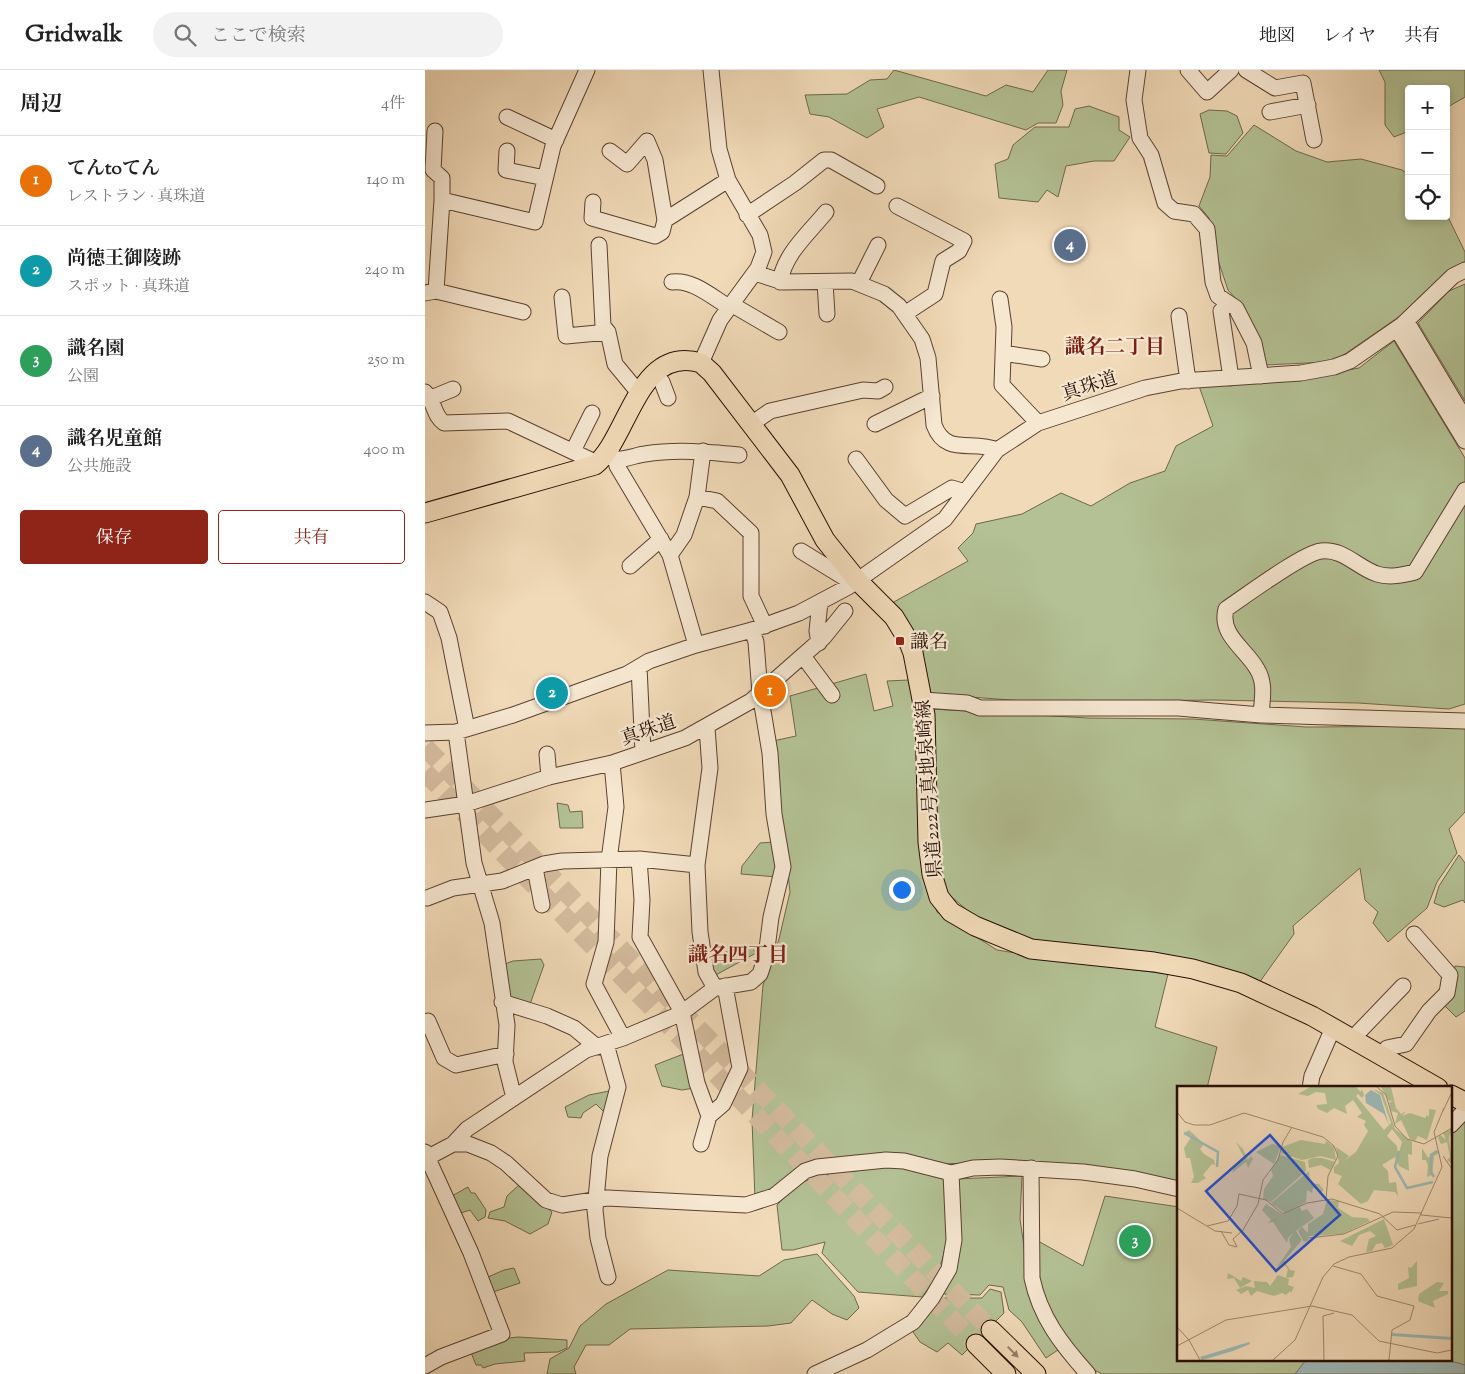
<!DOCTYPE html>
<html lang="ja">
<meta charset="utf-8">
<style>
:root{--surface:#fff;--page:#f2f2f2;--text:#222;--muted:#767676;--line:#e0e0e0;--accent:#8f2418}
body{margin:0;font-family:"Sorts Mill Goudy","Noto Serif JP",serif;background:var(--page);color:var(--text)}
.controls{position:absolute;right:15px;top:15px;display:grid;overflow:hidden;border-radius:5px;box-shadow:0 2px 8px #0003}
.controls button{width:45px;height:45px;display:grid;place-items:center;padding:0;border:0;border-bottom:1px solid var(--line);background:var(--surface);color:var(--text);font:25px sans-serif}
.you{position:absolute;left:476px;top:819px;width:18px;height:18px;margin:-12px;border:4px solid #fff;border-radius:50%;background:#1a73e8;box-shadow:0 0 0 8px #1a73e833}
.badge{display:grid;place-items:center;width:32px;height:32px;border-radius:50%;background:var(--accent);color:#fff;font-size:16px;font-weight:700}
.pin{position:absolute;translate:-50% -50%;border:2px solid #fff;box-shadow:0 1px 5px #0006}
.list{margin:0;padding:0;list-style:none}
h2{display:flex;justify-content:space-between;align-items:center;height:65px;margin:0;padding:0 20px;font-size:21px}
h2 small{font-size:16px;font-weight:400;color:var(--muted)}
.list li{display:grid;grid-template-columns:32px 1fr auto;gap:15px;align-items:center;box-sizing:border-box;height:90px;padding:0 20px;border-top:1px solid var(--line)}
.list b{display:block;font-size:19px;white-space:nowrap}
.list p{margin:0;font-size:16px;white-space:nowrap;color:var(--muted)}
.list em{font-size:16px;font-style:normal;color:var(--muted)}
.actions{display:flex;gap:10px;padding:15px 20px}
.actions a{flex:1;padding:11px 0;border:1px solid var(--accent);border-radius:5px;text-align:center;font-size:18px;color:var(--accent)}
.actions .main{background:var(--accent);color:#fff}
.icon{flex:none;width:28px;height:28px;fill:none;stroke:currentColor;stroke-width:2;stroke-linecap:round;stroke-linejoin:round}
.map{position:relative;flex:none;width:1040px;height:1304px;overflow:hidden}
header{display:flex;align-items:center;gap:30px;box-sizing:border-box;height:70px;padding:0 25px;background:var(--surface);border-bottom:1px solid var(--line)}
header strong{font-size:24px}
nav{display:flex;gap:28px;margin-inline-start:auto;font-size:18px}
.search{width:350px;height:45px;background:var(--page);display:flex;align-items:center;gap:12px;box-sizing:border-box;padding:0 18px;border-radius:28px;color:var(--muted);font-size:19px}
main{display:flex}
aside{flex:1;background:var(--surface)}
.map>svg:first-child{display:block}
</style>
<header>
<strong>Gridwalk</strong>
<div class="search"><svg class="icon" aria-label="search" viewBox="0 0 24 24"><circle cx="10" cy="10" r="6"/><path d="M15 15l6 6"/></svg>ここで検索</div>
<nav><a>地図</a><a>レイヤ</a><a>共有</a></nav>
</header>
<main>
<aside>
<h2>周辺<small>4件</small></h2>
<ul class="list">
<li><span class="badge" style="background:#e8710a">1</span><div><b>てんtoてん</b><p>レストラン · 真珠道</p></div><em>140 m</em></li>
<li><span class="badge" style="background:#0f9aa8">2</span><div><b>尚徳王御陵跡</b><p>スポット · 真珠道</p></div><em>240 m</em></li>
<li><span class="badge" style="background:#2e9e5b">3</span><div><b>識名園</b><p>公園</p></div><em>250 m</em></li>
<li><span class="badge" style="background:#5c6f8a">4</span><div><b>識名児童館</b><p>公共施設</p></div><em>400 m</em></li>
</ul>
<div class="actions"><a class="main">保存</a><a>共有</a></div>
</aside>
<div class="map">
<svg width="1040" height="1304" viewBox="0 0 1040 1304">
<rect width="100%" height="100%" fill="#f1dab8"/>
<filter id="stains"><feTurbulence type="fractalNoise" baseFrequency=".004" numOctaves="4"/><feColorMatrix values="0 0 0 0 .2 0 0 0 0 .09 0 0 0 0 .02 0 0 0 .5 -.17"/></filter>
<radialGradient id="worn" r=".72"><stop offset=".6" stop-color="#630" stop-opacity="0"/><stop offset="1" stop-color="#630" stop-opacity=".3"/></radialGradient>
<path fill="#b3c194" stroke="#6e684c" d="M469 0 561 26 581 15 608 22 623 0H642L636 21 638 35 631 53H613L601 60 494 27 452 39 459 57 442 68 404 47 385 44 380 25 422 24 445 10 462 9Z
M954 0H1040V27L1021 38V19H984V61L969 67 960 55V12Z
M664 36 694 47V60L705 67 689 91H669L641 96 633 127 622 120 613 132 574 128 570 94 583 89 588 75 610 57H644L650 39Z
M784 40 802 41 812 46 818 63 801 84 784 83 775 44Z
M829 55 871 81 902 92 936 89 977 100 984 105V146H1021V143L1040 182V192L1028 199 975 246 917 286 902 292 840 295 831 267 812 230 803 220 789 178 784 148 774 136 785 107 786 85 802 86Z
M1040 214V331L993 253 1024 221Z
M969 271 1040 388V634L1024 639 933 633 788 630 613 632 504 624 467 533 543 491 533 478 548 463 551 454 597 444 636 423 666 436 705 413 740 401 751 376 788 356 774 316 856 312 934 298Z
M441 604 449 641 468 636 462 611 484 610 494 651 497 796 512 842 572 880 646 892 743 904 730 957 792 977 782 1018H754V1112L608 1092 503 1094 462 1083 390 1093 330 1128 327 1050 338 915 354 869 365 822 348 671 371 666 365 626Z
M506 639 663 648 768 649 881 657 1040 656V742L1024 759 1032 783 1012 812 1002 838 963 872 948 853 953 842 940 830 935 798 868 856 869 864 834 913 602 873 556 852 522 823 510 774Z
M132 733 143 735 145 742 157 741 158 758H135Z
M348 772 352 807 316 804 317 796 335 773Z
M1034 785 1040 793V833L1038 830 1019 837 1009 833 1014 816Z
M325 875 331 883 289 906 282 881 305 882Z
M116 889 119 895 104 937 81 930 74 896 88 891Z
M1030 896 1040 897V941L1031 947 1018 934 1026 920Z
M261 983 269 1018 257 1020 237 1016 230 995Z
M184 1021 181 1044 171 1034 158 1043 156 1048 143 1047 140 1037 164 1025Z
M1040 1051V1304H677C640 1287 618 1233 612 1194 611 1187 613 1178 613 1171L658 1196 680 1126 754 1137V1290H1026V1065Z
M478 1095 523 1107C523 1153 528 1188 497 1227L433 1222 397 1183 400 1172 368 1180H357L352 1135 373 1113 405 1104Z
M597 1106 595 1149 602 1197 636 1278 621 1288 597 1252 584 1240 578 1217 564 1215 555 1225 518 1224 532 1109Z
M94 1115 127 1142 123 1154 105 1164 80 1151 63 1148 65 1142 79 1137 82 1126Z
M43 1117 46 1123H50L61 1140 60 1147 53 1151 45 1140 33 1144 25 1127Z
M392 1184 429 1226 434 1238 422 1250 407 1244 387 1230 366 1253 343 1256 205 1259 184 1275H161L149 1297 151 1304H122L125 1289 144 1278 155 1256 181 1234 243 1200 334 1206 359 1190Z
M89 1198 95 1213 68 1222 63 1207 79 1200Z
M565 1219 576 1222 579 1243 537 1285 523 1273 512 1282 495 1272 488 1262 516 1228H557Z
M93 1267 142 1270V1278L133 1282 99 1283 100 1291 70 1294 58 1298 56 1295H51L45 1280 68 1270Z"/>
<path fill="#9db9b7" stroke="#6e756f" d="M881 1290H1022L1040 1295V1304H870Z"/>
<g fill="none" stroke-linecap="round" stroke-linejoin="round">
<path stroke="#d3bb9d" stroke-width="19" stroke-dasharray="19 9" stroke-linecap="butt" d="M0 677 566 1260
M0 702 551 1274"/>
<defs>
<path id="minor" d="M713 0 709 30 715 68 726 85 740 133 749 141 769 144 782 159 788 212 793 226 811 238 829 273 836 306
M763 0 782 22 806 0
M821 0 850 18 878 13 889 70
M845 42 883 35
M82 47 131 70
M10 61 8 100 17 108V130
M82 81 81 100 120 108
M185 81 202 94 222 71 230 90 240 150 303 110
M168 132 167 148 230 166 237 162 240 150
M472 136 539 171 534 181 518 191 510 224 481 243
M322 145 370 113 399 90H406L452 116
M174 175 178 256 183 262 190 294 214 323
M330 203 358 212 427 211 459 224 474 236 497 269 503 288 509 355C521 387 548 369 572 380
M247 212C267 209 287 227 304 237
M355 212C359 184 384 163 401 142
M400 213 402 244
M434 213 453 175
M11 221 98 242
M0 223 11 221 17 130 110 152 128 76 162 0
M137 227 141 266 183 262
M575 229 579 257 577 315 613 353
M306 234 354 262
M796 241 806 308
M754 246 763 311
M977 255 975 264 1040 371
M977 255 985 257 1040 349
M578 283 617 289
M276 293 295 250 333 198 339 182 335 165 303 110 294 79 286 0
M230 304 237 312 243 328
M0 322C10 332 8 345 19 353L83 351 172 393
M6 328 28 319
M450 354 507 326
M325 355 345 341 438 320 453 321 460 317
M148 381 167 343
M183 386C192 394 209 385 220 384 251 379 283 382 314 385
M431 389 461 430 480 446 527 418 540 422
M191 390 192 396 245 485 271 575
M272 427 292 431 326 463V526L340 556
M376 481 420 508 432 510
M245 485 259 465 272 427 278 381
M205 496 236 469
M0 532 15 542 24 568 42 659
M394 573 392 561 395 532
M378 586 407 625
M214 597 218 682
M498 630 542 633 555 638H753L836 645 1040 651
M836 645C837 630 841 613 832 599 821 579 794 565 801 539 819 527 878 483 896 481 918 478 933 498 952 504 965 508 978 505 990 502L1040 420
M31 662 49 793 67 853 82 955 80 992 89 1028
M0 663 31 662 88 645 202 604 224 591 271 575 327 560 374 543 423 517 520 449 572 380 613 353 720 318 756 311 876 303 909 297 925 291 977 255 1028 206 1040 200
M122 684 124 707
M187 693 191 737 184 790 181 872 169 914 198 968
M0 740 41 734 124 707 187 693 260 668 326 631 399 567 420 541
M214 789 217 830 215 867 257 942 272 1013 284 1046
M110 798 117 835
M2 828 28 818 77 811 119 794 137 791 214 789 272 795
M290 918 326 912 335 904 341 886 346 847 358 797 349 744 345 683 335 623 331 572 327 560
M77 932 122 946 149 958 172 977
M0 952 3 951 19 988 31 995 81 984
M928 968 978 916
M181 974 193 1017 175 1086 170 1140 173 1168 183 1207
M957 987 962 978 981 974 1004 941 1022 923 1025 905 989 864
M885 1018 887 1006 908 958
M1026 1055 1040 1040
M28 1074H43L66 1083 81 1093 121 1130 137 1135 182 1128 321 1135 349 1126 380 1101 392 1097 461 1090 479 1091 526 1103 548 1098 575 1097 658 1102 710 1109 754 1119
M276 1074 284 1046 298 1034 315 998 300 916
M0 1082 46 1183 77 1264 16 1287 0 1296
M0 1089 28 1074 42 1059 161 980 198 968 255 944 290 918 281 902 275 862 272 795 285 698 282 658
M606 1098 607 1208C615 1247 637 1275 663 1304
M390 1304 442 1280 488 1252 507 1228 524 1199 529 1170 526 1103"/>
<path id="major" d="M0 443 170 395C204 367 213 274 276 293L287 303 365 405 400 470 432 510 469 547 483 570 488 583 500 645 503 772 507 804 514 827 526 842 550 856 606 879 729 892 768 899 816 913 887 946 1013 1018
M1026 1025 1040 1032
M566 1260 611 1304
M551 1274 581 1304"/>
</defs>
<use href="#minor" stroke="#5a4130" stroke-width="17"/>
<use href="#major" stroke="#280e03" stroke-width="21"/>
<use href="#minor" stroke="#f6e7d1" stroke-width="15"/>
<use href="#major" stroke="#f1dab8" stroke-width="19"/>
</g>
<defs><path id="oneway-solid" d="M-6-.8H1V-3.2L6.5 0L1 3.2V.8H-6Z" transform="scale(1.25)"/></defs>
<use fill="#977e67" href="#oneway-solid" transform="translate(588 1282) rotate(45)"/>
<rect fill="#8f2418" stroke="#f6e7d1" stroke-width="2" x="470" y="566" width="10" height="10" rx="2.5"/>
<g text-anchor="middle" stroke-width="4.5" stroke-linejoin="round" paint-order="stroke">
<g font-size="19" fill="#280e03" stroke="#f6e7d1">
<text transform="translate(664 315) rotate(-18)" y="7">真珠道</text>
<text transform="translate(223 659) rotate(-19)" y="7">真珠道</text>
<text transform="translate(503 719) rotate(-94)" y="7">県道222号真地泉崎線</text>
</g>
<g font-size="19" fill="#280e03" stroke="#f6e7d1" text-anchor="start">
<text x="485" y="578">識名</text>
</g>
<g font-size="20" font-weight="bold" fill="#7a1f14" stroke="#f6e7d1">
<text x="690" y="283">識名二丁目</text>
<text x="313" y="891">識名四丁目</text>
</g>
</g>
<g transform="translate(752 1016)">
<rect width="275" height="275" fill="#f1dab8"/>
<path d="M133 1H179L184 6 185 3 187 9 185 12 181 8 179 10 207 44 214 37 204 9 196 3 206 7 218 43 235 56V69L231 68 232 85 222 80 218 71 205 79 211 85 212 97 219 96 221 110 218 106 197 104 191 115 184 118 161 98 165 90 157 87V81L162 77 159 61 172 70 167 75 179 66 191 45 187 39 189 35 180 31 185 27 176 14 168 20 170 28 157 22 150 27 141 23 139 19 150 18 148 7 139 6 131 10 121 8ZM215 43 225 56 221 70 220 60 210 50ZM204 1H214L219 22 224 28 229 25 225 30 233 27 248 32 250 29 252 31V23L259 24 250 54 241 50 238 55 233 53 224 34 218 38 221 27 214 25 212 17 216 14 212 15ZM275 43 272 52 275 78 270 74 273 71 270 56 264 58 261 52 263 49 269 54 266 47ZM12 44 27 58 23 63 27 68 37 74 38 79 35 78 26 89 29 92 21 97H14L17 91 13 72H9L7 62 15 50 7 47ZM124 54 148 58 149 55 157 61 159 74 144 70 125 74 104 67 105 61ZM59 56 66 63 71 74 74 70 76 73 71 82 69 76 55 87 58 79 68 73ZM95 58 104 60 97 78 79 66ZM245 62 251 72 260 64 262 67 257 70 255 89 250 91 251 80 249 74H245ZM103 69 128 76 129 85 94 116 86 113 87 103 96 90 94 83ZM136 72H145L158 76 153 84 144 79 132 82 131 74ZM132 85 133 97 142 98 147 104 143 108 141 101 136 102 135 107 130 104 129 116 109 128 94 117ZM150 114 162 115 161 122 175 131 190 132 193 135 166 148 132 150 131 155 127 156 121 145 125 141 131 147V138L146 128ZM89 118 106 129 123 121 125 125 130 123 137 132 119 145 125 154 107 175 113 184 118 185 116 191 109 192 111 183 106 177 100 181 114 161 112 153 117 146 111 152 110 157 96 136 91 137 94 134 85 124ZM207 133 216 159 208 162 205 157 199 158 195 165 189 166 192 153 199 150 193 145 182 149 175 160 163 155ZM240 175V200L221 204V198L232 192 231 181 234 182ZM51 187 64 195 66 191 75 195 63 202 57 192 50 193ZM101 189 112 193 111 199 117 201 114 207 113 205 109 209 105 207 97 210 80 205 74 210 71 204 64 208 59 204 69 200 78 202 77 195 90 196 93 200ZM260 196 267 197 262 205H271V208L256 215 258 222 241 215 242 208Z" fill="#b3c194" fill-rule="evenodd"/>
<path d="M194 4 203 9 212 39 207 28 189 17 188 9ZM215 247 275 251V254L215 250ZM72 256 73 258 56 265 25 274 23 271Z" fill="#9db9b7"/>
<path fill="none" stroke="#9db9b7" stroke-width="2.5" d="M7 47 41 66 40 81M222 65 218 81 230 102 256 96M257 91 254 86V69L260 65"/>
<path fill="none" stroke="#a18870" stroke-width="1" d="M200 1 209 9 218 40 230 53 247 58 275 42M266 25 274 8M0 26 8 36 17 39H33L67 27 146 51 157 60 161 70 151 90 149 113M266 70 275 83M0 122 38 145 55 147M244 129 275 132M241 138 262 133M30 140 51 135 60 120 62 108 89 114 106 128 130 117 155 113 203 128 220 144 238 139M44 145 52 159 60 161M132 152 167 148 216 126 245 127M60 161 56 153 66 144 81 118 86 94 101 74 106 56 115 41M156 180 184 188 200 210 237 220 233 234 215 244 212 274M133 220 146 191 157 178 172 171 215 162 237 143 265 81 257 46 267 22M0 241 12 254M12 254 23 274M0 260 49 234 135 220 175 229 202 255 260 267 275 264M96 274 118 254 133 220M147 274 146 230 157 227"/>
<path fill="#1d4ed8" fill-opacity="0.15" stroke="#1d4ed8" stroke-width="2.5" d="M93 49 163 129 99 185 29 105Z"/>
<rect width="275" height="275" fill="none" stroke="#280e03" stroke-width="2.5"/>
</g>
<rect width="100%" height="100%" filter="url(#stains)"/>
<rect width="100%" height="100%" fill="url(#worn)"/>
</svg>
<div class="controls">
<button>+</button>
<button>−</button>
<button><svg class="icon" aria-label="locate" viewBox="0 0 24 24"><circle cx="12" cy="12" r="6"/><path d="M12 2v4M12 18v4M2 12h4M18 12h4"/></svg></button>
</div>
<div class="you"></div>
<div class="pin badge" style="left:345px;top:621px;background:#e8710a">1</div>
<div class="pin badge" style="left:127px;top:623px;background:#0f9aa8">2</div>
<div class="pin badge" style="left:710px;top:1171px;background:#2e9e5b">3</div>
<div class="pin badge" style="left:645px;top:175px;background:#5c6f8a">4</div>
</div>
</main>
